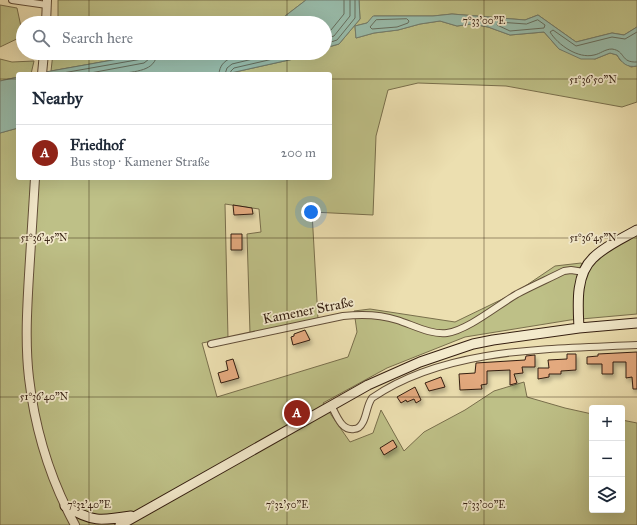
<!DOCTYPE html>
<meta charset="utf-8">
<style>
:root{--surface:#fff;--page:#f2f2f3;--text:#1f2937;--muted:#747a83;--line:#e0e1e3;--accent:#8f2418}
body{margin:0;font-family:"IM FELL Great Primer",serif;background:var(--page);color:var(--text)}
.controls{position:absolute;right:12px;bottom:12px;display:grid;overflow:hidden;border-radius:4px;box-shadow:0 4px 16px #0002}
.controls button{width:36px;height:36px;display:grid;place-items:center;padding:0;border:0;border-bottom:1px solid var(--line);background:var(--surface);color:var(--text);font:20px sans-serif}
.you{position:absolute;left:311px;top:212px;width:14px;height:14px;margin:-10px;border:3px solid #fff;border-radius:50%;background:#1a73e8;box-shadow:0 0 0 6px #1a73e833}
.badge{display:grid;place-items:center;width:26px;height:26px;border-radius:50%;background:var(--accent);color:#fff;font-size:13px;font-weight:700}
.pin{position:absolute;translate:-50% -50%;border:2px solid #fff;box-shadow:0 1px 4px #0006}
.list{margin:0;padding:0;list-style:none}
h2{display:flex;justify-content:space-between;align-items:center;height:52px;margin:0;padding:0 16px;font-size:17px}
h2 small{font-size:13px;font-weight:400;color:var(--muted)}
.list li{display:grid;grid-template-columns:26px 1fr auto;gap:12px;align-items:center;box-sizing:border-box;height:56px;padding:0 16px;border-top:1px solid var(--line)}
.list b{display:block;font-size:15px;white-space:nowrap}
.list p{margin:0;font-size:13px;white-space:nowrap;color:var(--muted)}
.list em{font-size:13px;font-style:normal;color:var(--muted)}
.icon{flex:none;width:22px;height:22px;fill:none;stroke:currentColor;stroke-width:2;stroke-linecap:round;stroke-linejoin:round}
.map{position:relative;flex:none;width:637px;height:525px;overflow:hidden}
.search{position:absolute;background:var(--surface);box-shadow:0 4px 16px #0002;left:16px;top:16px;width:316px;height:44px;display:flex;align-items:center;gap:10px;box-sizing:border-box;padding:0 14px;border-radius:22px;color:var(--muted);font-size:15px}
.panel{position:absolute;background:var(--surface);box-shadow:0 4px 16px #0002;left:16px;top:72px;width:316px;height:108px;border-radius:4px}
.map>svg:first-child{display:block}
</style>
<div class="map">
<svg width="637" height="525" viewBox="0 0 637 525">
<defs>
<filter id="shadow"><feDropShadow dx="2" dy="3.5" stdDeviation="2" flood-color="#0004"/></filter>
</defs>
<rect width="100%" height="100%" fill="#ecdfb0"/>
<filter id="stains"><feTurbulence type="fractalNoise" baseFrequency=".005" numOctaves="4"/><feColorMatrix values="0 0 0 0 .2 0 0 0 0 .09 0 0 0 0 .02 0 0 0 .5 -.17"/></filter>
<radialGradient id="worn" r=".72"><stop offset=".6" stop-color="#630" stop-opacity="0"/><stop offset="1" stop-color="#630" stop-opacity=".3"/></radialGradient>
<path fill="#bec087" stroke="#796f4c" d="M58 0H306L276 23H56L58 16Z
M359 0H637V27L624 35 612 33 576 42 538 15 525 20 452 14 433 16H374L367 23 355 26 356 38 374 33 398 30 420 24 440 21 457 26 472 24 488 27 510 35 544 32 559 49 595 59 610 53 617 55 620 60 631 67 637 66V102L622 107 506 86 418 83 388 90 376 136 373 215 312 212 318 319 250 333 247 234 261 232 259 209 225 204 228 338 202 343 217 397 348 357 357 332 354 311 370 309 455 322 515 293 555 266 581 263 587 267 637 229V314L570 320 465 337 387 368 323 403 350 442 373 433 381 410 404 451 424 432 465 410 494 391 524 382 527 397 565 408 592 414V510H622V420L637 423V525H0V133L18 128V178H330V74H226L298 58 312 53H325V48L339 44 360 19Z
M0 5 17 8 23 36 0 47Z
M53 53H152L51 71Z
M0 59 12 62 34 61 31 74H18V77L0 81Z"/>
<path fill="#99bdac" stroke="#717d6e" d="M306 0H359L360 19 339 44 325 48V23H276Z
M452 14 525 20 538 15 576 42 612 33 624 35 637 27V66C627 68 622 63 617 55L610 53 595 59H581L559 49 544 32 510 35 488 27 472 24 457 26 440 21 420 24 398 30 374 33 356 38 355 26 367 23 373 16H433Z
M152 53H312L298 58 226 74H34Z
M18 77V128L0 133V81Z"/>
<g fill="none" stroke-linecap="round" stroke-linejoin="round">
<path stroke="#666e5e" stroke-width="1" d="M407 19 409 21 408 23 397 27 372 29 370 27 376 20Z
M538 20 545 25 544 28 510 31 497 25 498 22 526 24Z
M637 32 625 39 612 37 576 46 553 30 550 32C558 45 578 59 594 55 600 54 605 49 612 49 626 51 620 63 637 62
M325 33 331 30 344 14V0
M325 39 334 36 350 16V0
M325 44 337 40 355 18V0
M57 74 142 59 145 57V53
M85 74 144 63 149 59 150 53
M120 74C134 71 156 72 157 53
M219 74C220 57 238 56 251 53
M225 74 227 68 232 64 278 53
M230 74 231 71 234 68 299 53"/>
</g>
<path fill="#e3a97e" stroke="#341e10" filter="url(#shadow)" d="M233 205 252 208 253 214 234 215Z
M231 234H242V250H231Z
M305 330 310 340 293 345 291 337 294 336V334Z
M637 352V389H633L632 377 626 378V362H613V374H602V364H587V357L598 356V354Z
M567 354H576V370L561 371V374H549V377L538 379V368H549L548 360 567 359Z
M535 355V367H522L523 373 514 374 517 383 510 385V370L487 371V384L481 385 482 389 460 390 459 374 475 373 476 363 525 360 526 356Z
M233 359 239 378 221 383 218 373 228 370 226 361Z
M441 377 445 387 429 391 425 383Z
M415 387 421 400 416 403 414 399 407 402 406 400 401 403 397 397Z
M393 440 397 447 384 455 380 448Z"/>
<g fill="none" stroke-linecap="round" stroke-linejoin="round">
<defs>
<path id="minor" d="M12 0 47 5
M211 344 343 316C361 314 379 314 397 320 413 325 431 335 447 333 468 330 498 305 517 294 532 286 548 279 564 271L571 270 584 272
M331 405C336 414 341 431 354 429 358 429 361 426 363 422 367 414 367 405 372 398 446 347 551 349 637 345"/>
<path id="tertiary" d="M46 23 47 0
M42 74 44 53
M35 178C33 210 31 243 29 275 27 309 25 344 29 378 35 430 50 479 75 525"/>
<path id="secondary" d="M579 328C578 306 575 275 593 258 605 246 623 238 637 230
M65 506C92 522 100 521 131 516
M120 525 368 385 420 362 473 344 493 340 579 328 637 323"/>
</defs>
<use href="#minor" stroke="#624e38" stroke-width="8"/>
<use href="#tertiary" stroke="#624e38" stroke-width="10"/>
<use href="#secondary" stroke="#341e10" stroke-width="11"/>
<use href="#minor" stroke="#f3eacc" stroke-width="6"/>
<use href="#tertiary" stroke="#f3eacc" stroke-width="8"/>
<use href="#secondary" stroke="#f3eacc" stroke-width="9"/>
</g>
<path fill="none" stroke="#341e10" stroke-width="1" stroke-opacity="0.45" d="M89 0V23M287 0V23M484 0V525M89 53V74M287 53V74M0 79H18M330 79H637M89 178V525M287 178V525M0 238H637M0 397H637"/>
<g text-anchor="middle" stroke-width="3.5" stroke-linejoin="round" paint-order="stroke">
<g font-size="14" fill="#341e10" stroke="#f3eacc">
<text transform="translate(308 310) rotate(-11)" y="5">Kamener Straße</text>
</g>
</g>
<g font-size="10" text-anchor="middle" fill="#341e10" stroke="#f3eacc" stroke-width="3.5" stroke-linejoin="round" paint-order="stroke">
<text x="484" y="24">7°33'00"E</text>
<text x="593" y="83">51°36'50"N</text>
<text x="44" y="241">51°36'45"N</text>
<text x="593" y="241">51°36'45"N</text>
<text x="44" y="400">51°36'40"N</text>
<text x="89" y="508">7°32'40"E</text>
<text x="287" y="508">7°32'50"E</text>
<text x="484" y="508">7°33'00"E</text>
</g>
<rect width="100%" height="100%" filter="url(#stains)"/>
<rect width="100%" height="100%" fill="url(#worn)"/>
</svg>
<div class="controls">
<button>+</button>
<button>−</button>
<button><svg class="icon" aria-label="layers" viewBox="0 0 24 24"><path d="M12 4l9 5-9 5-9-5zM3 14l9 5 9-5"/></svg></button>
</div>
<div class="you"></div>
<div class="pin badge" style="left:297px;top:413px">A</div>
<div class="search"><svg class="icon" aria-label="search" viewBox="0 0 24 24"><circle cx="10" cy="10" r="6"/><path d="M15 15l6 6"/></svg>Search here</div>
<section class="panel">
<h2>Nearby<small></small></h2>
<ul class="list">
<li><span class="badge">A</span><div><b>Friedhof</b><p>Bus stop · Kamener Straße</p></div><em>200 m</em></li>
</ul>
</section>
</div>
